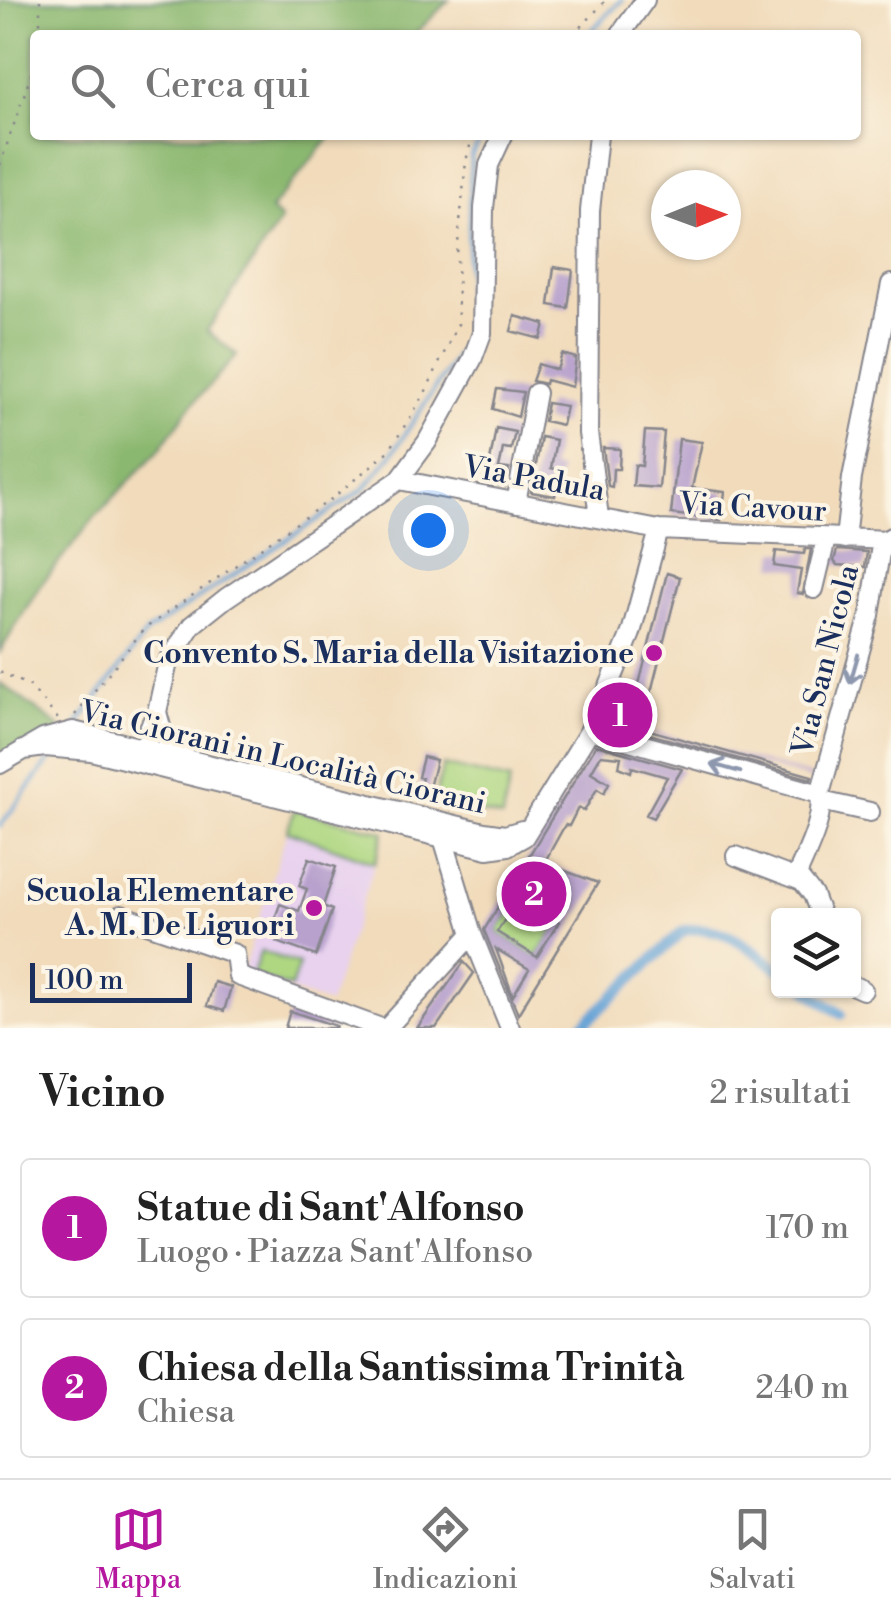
<!DOCTYPE html>
<html lang="it">
<meta charset="utf-8">
<style>
:root{--surface:#fff;--page:#f6f6f6;--text:#222;--muted:#767676;--line:#e0e0e0;--accent:#b5179e}
body{margin:0;font-family:"Libre Bodoni",serif;background:var(--page);color:var(--text)}
.controls{position:absolute;right:30px;bottom:30px;display:grid;overflow:hidden;border-radius:10px;box-shadow:0 2px 8px #0004}
.controls button{width:90px;height:90px;display:grid;place-items:center;padding:0;border:0;border-bottom:2px solid var(--line);background:var(--surface);color:var(--text);font:50px sans-serif}
.compass{position:absolute;left:651px;top:170px;width:90px;height:90px;border-radius:50%;background:var(--surface);box-shadow:0 2px 8px #0004;rotate:89deg}
.scale{position:absolute;left:30px;bottom:25px;width:162px;box-sizing:border-box;padding-left:10px;border:5px solid #1b2f5e;border-top:0;font-size:28px;line-height:35px;white-space:nowrap;color:#1b2f5e;-webkit-text-stroke:8px #fcf5e5;paint-order:stroke}
.you{position:absolute;left:428px;top:530px;width:35px;height:35px;margin:-25px;border:8px solid #fff;border-radius:50%;background:#1a73e8;box-shadow:0 0 0 15px #1a73e833}
.badge{display:grid;place-items:center;width:65px;height:65px;border-radius:50%;background:var(--accent);color:#fff;font-size:32px;font-weight:700}
.pin{position:absolute;translate:-50% -50%;border:5px solid #fff;box-shadow:0 2px 10px #0006}
.list{margin:0;padding:0;list-style:none}
h2{display:flex;justify-content:space-between;align-items:center;height:130px;margin:0;padding:0 40px;font-size:42px}
h2 small{font-size:32px;font-weight:400;color:var(--muted)}
.list li{display:grid;grid-template-columns:65px 1fr auto;gap:30px;align-items:center;box-sizing:border-box;height:140px;margin:0 20px 20px;padding:0 20px;border:2px solid var(--line);border-radius:10px}
.list b{display:block;font-size:38px;white-space:nowrap}
.list p{margin:0;font-size:32px;white-space:nowrap;color:var(--muted)}
.list em{font-size:32px;font-style:normal;color:var(--muted)}
.icon{flex:none;width:55px;height:55px;fill:none;stroke:currentColor;stroke-width:2;stroke-linecap:round;stroke-linejoin:round}
.map{position:relative;flex:none;width:891px;height:1028px;overflow:hidden}
.search{position:absolute;background:var(--surface);box-shadow:0 2px 8px #0004;left:30px;right:30px;top:30px;height:110px;display:flex;align-items:center;gap:25px;box-sizing:border-box;padding:0 35px;border-radius:10px;color:var(--muted);font-size:38px}
.sheet{height:450px;background:var(--surface)}
nav{display:flex;justify-content:space-around;align-items:center;box-sizing:border-box;height:140px;border-top:2px solid var(--line);background:var(--surface);font-size:28px;color:var(--muted)}
nav a{display:grid;justify-items:center;gap:5px}
nav .on{color:var(--accent)}
.map>svg:first-child{display:block}
</style>
<div class="map">
<svg width="891" height="1028" viewBox="0 0 891 1028">
<rect width="100%" height="100%" fill="#fcf5e5"/>
<filter id="ink" filterUnits="userSpaceOnUse"><feTurbulence type="fractalNoise" baseFrequency=".01" numOctaves="2"/><feDisplacementMap in="SourceGraphic" scale="20" xChannelSelector="R" yChannelSelector="G"/><feConvolveMatrix kernelMatrix="1 2 1 2 8 2 1 2 1" color-interpolation-filters="sRGB"/></filter>
<filter id="wash" filterUnits="userSpaceOnUse"><feTurbulence type="fractalNoise" baseFrequency=".0048" numOctaves="4" result="noise"/><feDisplacementMap in="SourceGraphic" scale="40" xChannelSelector="R" yChannelSelector="G"/><feGaussianBlur stdDeviation="2.25" result="paint"/><feColorMatrix in="noise" values="0 0 0 0 0 0 0 0 0 0 0 0 0 0 0 0 0 1.4 0 .05"/><feComposite in="paint" operator="in"/></filter>
<g filter="url(#wash)">
<rect width="100%" height="100%" fill="#f1dbbb"/>
<path fill="#e8d2ee" d="M287 831 375 863 329 1004 242 974Z"/>
<path fill="#afd782" stroke="#658370" stroke-width="2.5" d="M443 765 510 781 502 818 434 802Z
M295 809 384 832 375 863 287 831Z
M519 897 559 922 537 957 497 932Z
M261 951 299 964 291 988 252 975Z"/>
<path fill="#8bb870" stroke="#537467" stroke-width="2.5" d="M0 0H449L414 35H35V135H332L270 210 281 220 207 331 237 355 190 407 159 450 95 517 39 587 0 652Z
M0 683 59 726V753L25 760 0 771Z"/>
<g fill="none" stroke-linecap="round" stroke-linejoin="round">
<path stroke="#65a2d6" stroke-width="4" d="M587 35 622 0
M77 725 147 632 364 489 390 457 465 342 471 156 484 135
M0 826 53 756"/>
<path stroke="#65a2d6" stroke-width="11" d="M808 991 841 1014
M580 1028 683 931C721 921 750 948 778 969"/>
</g>
<g id="blocks">
<path fill="#b8a2cd" fill-rule="evenodd" d="M554 267 573 270 568 308 549 305Z
M515 316 545 324 541 339 511 331Z
M562 354 576 358 572 387 546 380 545 384 532 381 538 364 557 370Z
M497 389 523 392 518 417 493 409Z
M547 403 566 406 562 425 544 421Z
M496 428 515 432 511 449 503 448 501 459 499 468 509 469 505 487 486 483Z
M645 431 664 432 659 488 633 486 635 465 642 466Z
M541 437 556 440 551 468 560 470 555 496 531 492Z
M679 439 702 442 692 488 725 492 721 520 671 514Z
M603 448 620 449 619 469H613L612 487 608 486Z
M805 549H811L803 594 797 593 801 570 774 566 776 551 804 554Z
M837 550 867 552 865 567 837 565 834 561Z
M667 573 680 577 642 728 812 776 811 779 628 728Z
M596 745 682 769 653 818 646 815 667 777 632 767 631 772 619 767 621 757 601 755 591 772 609 783 604 793 597 789 584 811 578 808 569 826 565 825 544 863 598 883 518 1014 484 930ZM519 897 559 922 537 957 497 932ZM496 949 529 969 513 996Z
M423 757 436 760 426 800 417 797 422 778 418 777Z
M309 858 336 867 323 906 332 910 316 956 277 942 278 938 269 935 280 904 299 911 307 889 299 886Z
M464 962 474 973 436 1028H417Z
M214 982 231 987 224 1011 207 1006Z
M290 1011 336 1026 335 1028H285Z"/>
</g>
</g>
<g filter="url(#ink)">
<use href="#blocks" fill-opacity="0" stroke="#86858c" stroke-width="2.5"/>
<g fill="none" stroke-linecap="round" stroke-linejoin="round">
<defs>
<path id="minor" d="M620 35 645 0
M598 135 590 211 588 433 599 517
M399 480 659 530 888 540 891 537
M516 503 536 393
M845 539 852 478 891 284
M814 589 826 539
M157 712 163 734 185 756
M590 730 820 794
M23 750 45 747 91 751 488 849 508 846 524 837 590 730 608 689 631 633 659 530
M0 764 43 739 73 731 484 832 505 835 522 830
M146 765 148 730 157 712 168 662 192 625 226 598 399 480 427 442 472 360 482 333 484 208 489 165 503 135
M821 801 870 812
M446 829 443 838 472 934 510 1028
M736 856 799 880
M121 915 235 954 238 976 381 1028
M821 916 813 895 797 875C807 851 824 820 820 794L870 615 882 540
M854 986 863 990
M387 1028 472 934"/>
</defs>
<use href="#minor" stroke="#86858c" stroke-width="22"/>
<path stroke="#86858c" stroke-width="2.5" stroke-dasharray="2.5 8" stroke-linecap="butt" d="M40 0V35
M574 35 606 0
M0 165 35 63
M0 672 30 686 58 719
M75 715 144 629 330 500 389 451 424 395 458 324 457 254 466 161 473 135"/>
<use href="#minor" stroke="#fff" stroke-width="18"/>
</g>
<defs><path id="oneway-shaft" d="M-6 0H5M1.5-3L5.5 0L1.5 3" fill="none" stroke-width="1.6" stroke-linecap="round" stroke-linejoin="round" transform="scale(2.5)"/></defs>
<g stroke="#8d97ae">
<use href="#oneway-shaft" transform="translate(854 669) rotate(106)"/>
<use href="#oneway-shaft" transform="translate(726 768) rotate(-164)"/>
</g>
</g>
<g fill="#b5179e" stroke="#fcf5e5" stroke-width="4">
<circle cx="654" cy="653" r="10"/>
<circle cx="314" cy="908" r="10"/>
</g>
<g text-anchor="middle" stroke-width="8" stroke-linejoin="round" paint-order="stroke">
<g font-size="30" fill="#1b2f5e" stroke="#fcf5e5">
<text transform="translate(534 478) rotate(10)" y="10">Via Padula</text>
<text transform="translate(753 507) rotate(3)" y="10">Via Cavour</text>
<text transform="translate(825 660) rotate(-76)" y="10">Via San Nicola</text>
<text transform="translate(283 757) rotate(13)" y="10">Via Ciorani in Località Ciorani</text>
</g>
<g font-size="30" font-weight="bold" fill="#1b2f5e" stroke="#fcf5e5" text-anchor="end">
<text x="634" y="663">Convento S. Maria della Visitazione</text>
<text x="294" y="901">Scuola Elementare<tspan x="294" dy="34">A. M. De Liguori</tspan></text>
</g>
</g>
</svg>
<div class="controls">
<button><svg class="icon" aria-label="layers" viewBox="0 0 24 24"><path d="M12 4l9 5-9 5-9-5zM3 14l9 5 9-5"/></svg></button>
</div>
<svg class="compass" viewBox="-18 -18 36 36"><path d="M0-13l5 13h-10z" fill="#e53935"/><path d="M0 13l5-13h-10z" fill="#767676"/></svg>
<div class="scale">100 m</div>
<div class="you"></div>
<div class="pin badge" style="left:620px;top:715px">1</div>
<div class="pin badge" style="left:534px;top:894px">2</div>
<div class="search"><svg class="icon" aria-label="search" viewBox="0 0 24 24"><circle cx="10" cy="10" r="6"/><path d="M15 15l6 6"/></svg>Cerca qui</div>
</div>
<section class="sheet">
<h2>Vicino<small>2 risultati</small></h2>
<ul class="list">
<li><span class="badge">1</span><div><b>Statue di Sant'Alfonso</b><p>Luogo · Piazza Sant'Alfonso</p></div><em>170 m</em></li>
<li><span class="badge">2</span><div><b>Chiesa della Santissima Trinità</b><p>Chiesa</p></div><em>240 m</em></li>
</ul>
</section>
<nav>
<a class="on"><svg class="icon" aria-label="map" viewBox="0 0 24 24"><path d="M3 6l6-2 6 2 6-2v14l-6 2-6-2-6 2zM9 4v14M15 6v14"/></svg>Mappa</a>
<a><svg class="icon" aria-label="directions" viewBox="0 0 24 24"><path d="M12 3l9 9-9 9-9-9zM9 14v-3h6M13 9l2 2-2 2"/></svg>Indicazioni</a>
<a><svg class="icon" aria-label="saved" viewBox="0 0 24 24"><path d="M7 4h10v16l-5-4-5 4z"/></svg>Salvati</a>
</nav>
